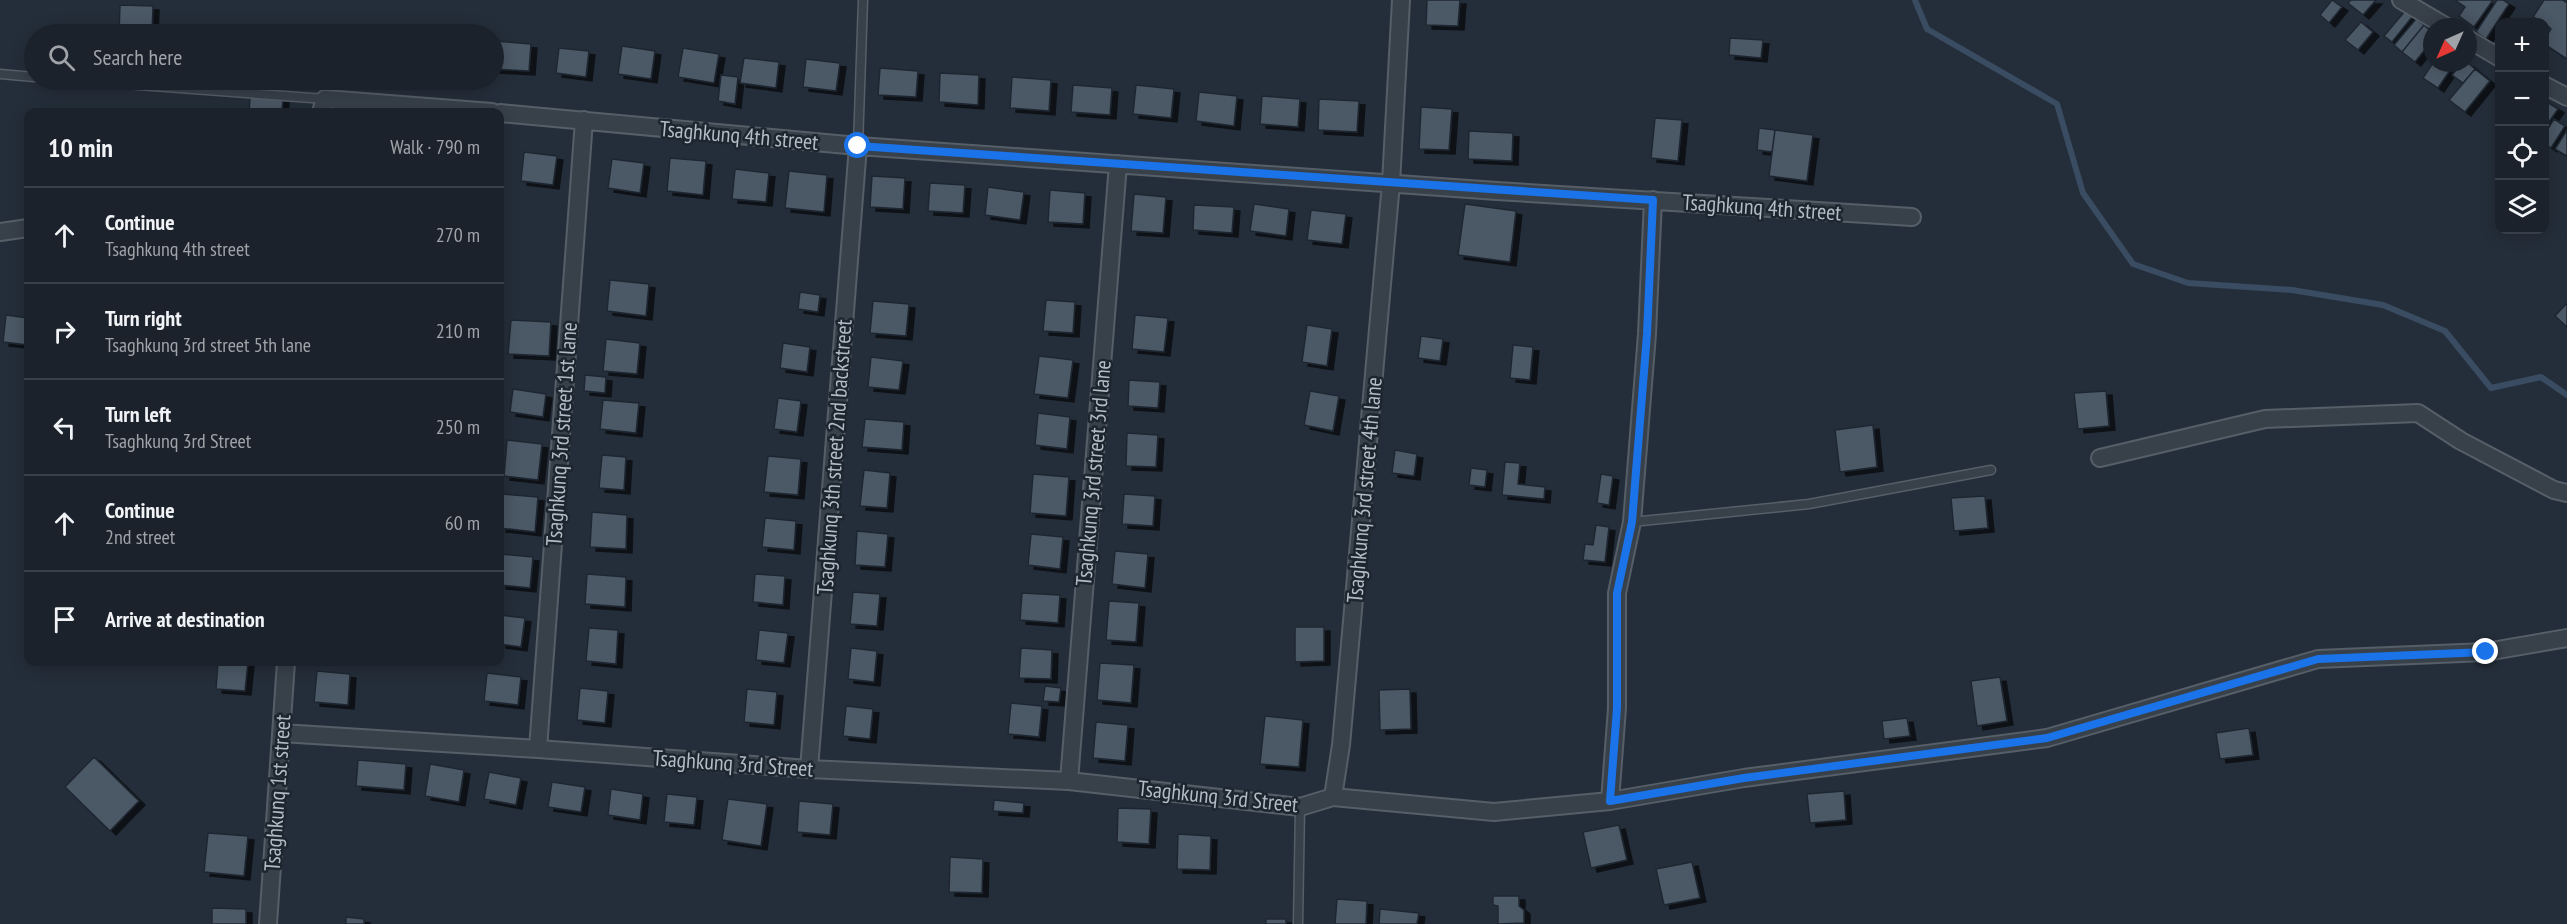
<!DOCTYPE html>
<meta charset="utf-8">
<style>
:root{--surface:#1b222c;--page:#282f38;--text:#f1f3f6;--muted:#a0a4a9;--line:#393f48}
body{margin:0;font-family:"PT Sans Narrow",sans-serif;background:var(--page);color:var(--text)}
.controls{position:absolute;right:18px;top:18px;display:grid;overflow:hidden;border-radius:12px;box-shadow:0 3px 15px #0003}
.controls button{width:54px;height:54px;display:grid;place-items:center;padding:0;border:0;border-bottom:2px solid var(--line);background:var(--surface);color:var(--text);font:30px sans-serif}
.compass{position:absolute;left:2423px;top:18px;width:54px;height:54px;border-radius:50%;background:var(--surface);box-shadow:0 3px 15px #0003;rotate:225deg}
.stop{position:absolute;width:18px;height:18px;margin:-14px;border:4px solid #1a73e8;border-radius:50%;background:#fff}
.stop.end{background:#1a73e8;border-color:#fff;box-shadow:0 2px 6px #0008}
.list{margin:0;padding:0;list-style:none}
h2{display:flex;justify-content:space-between;align-items:center;height:78px;margin:0;padding:0 24px;font-size:26px}
h2 small{font-size:20px;font-weight:400;color:var(--muted)}
.list li{display:grid;grid-template-columns:39px 1fr auto;gap:18px;align-items:center;box-sizing:border-box;height:96px;padding:0 24px;border-top:2px solid var(--line)}
.list b{display:block;font-size:22px;white-space:nowrap}
.list p{margin:0;font-size:20px;white-space:nowrap;color:var(--muted)}
.list em{font-size:20px;font-style:normal;color:var(--muted)}
.icon{flex:none;width:33px;height:33px;fill:none;stroke:currentColor;stroke-width:2;stroke-linecap:round;stroke-linejoin:round}
.map{position:relative;flex:none;width:2567px;height:924px;overflow:hidden}
.search{position:absolute;background:var(--surface);box-shadow:0 3px 15px #0003;left:24px;top:24px;width:480px;height:66px;display:flex;align-items:center;gap:15px;box-sizing:border-box;padding:0 21px;border-radius:33px;color:var(--muted);font-size:22px}
.panel{position:absolute;background:var(--surface);box-shadow:0 3px 15px #0003;left:24px;top:108px;width:480px;height:558px;border-radius:12px}
.map>svg:first-child{display:block}
</style>
<div class="map">
<svg width="2567" height="924" viewBox="0 0 2567 924">
<defs>
<filter id="shadow"><feDropShadow dx="6" dy="4" stdDeviation="0" flood-color="#0009"/></filter>
</defs>
<rect width="100%" height="100%" fill="#242e3a"/>
<g fill="none" stroke-linecap="round" stroke-linejoin="round">
<path stroke="#3a4c62" stroke-width="6" d="M1915 0 1927 29 2057 104 2083 193 2133 264 2188 283 2292 290 2383 305 2445 331 2491 388 2541 377 2567 395"/>
</g>
<path fill="#4c5865" stroke="#1f2731" stroke-width="1.5" filter="url(#shadow)" d="M1427 0H1460L1458 26 1426 25Z
M2332 0 2342 7 2329 23 2320 15Z
M2351 0H2376L2363 15 2348 3Z
M2455 0H2493L2474 27 2459 16 2465 7Z
M2497 0H2503L2509 4 2486 39 2476 32Z
M2544 0H2563L2567 3V59L2544 44V39L2551 29 2544 22 2533 17Z
M120 5 153 6 152 34H119Z
M2405 11 2412 17 2392 42 2384 36Z
M2416 19 2424 25 2402 52 2394 45Z
M2361 22 2373 32 2358 50 2345 40Z
M2424 25 2432 32V41L2415 62 2402 52Z
M1730 38 1763 40 1761 58 1729 55Z
M494 41 531 44 529 71 494 69Z
M622 46 655 51 651 79 618 74Z
M559 48 589 51 586 77 556 73Z
M683 48 719 54 714 83 678 77Z
M744 58 779 62 776 88 740 83Z
M806 59 840 63 836 91 803 87Z
M2433 63H2455L2438 88 2423 78Z
M2462 63H2468L2475 69 2463 83 2452 75Z
M880 68 918 71 916 97 878 95Z
M2475 69 2490 81 2465 112 2449 100Z
M940 73 979 75 978 105 939 102Z
M721 75 738 77 735 104 718 101Z
M1012 77 1051 80 1049 111 1010 108Z
M440 80H468V85L440 82Z
M1073 85 1112 88 1110 115 1071 112Z
M1136 85 1174 89 1171 118 1133 114Z
M1199 92 1237 96 1234 126 1196 121Z
M1262 96 1300 99 1298 127 1260 124Z
M250 98 283 99 282 112H249Z
M1319 99 1359 101 1357 132 1318 130Z
M2544 100 2558 109 2544 129Z
M1421 107 1452 109 1449 150 1419 149Z
M1655 118 1682 120 1678 161 1651 158Z
M2554 119 2565 126 2551 148 2544 143V135Z
M1759 128 1775 130 1772 152 1757 150Z
M1775 130 1813 135 1807 181 1769 176Z
M2567 130V156L2555 149Z
M1469 131 1513 133 1512 161 1468 159Z
M524 152 557 156 553 185 521 181Z
M670 158 706 161 703 195 667 191Z
M612 159 644 163 640 193 608 188Z
M735 169 769 173 766 202 732 199Z
M789 171 827 175 824 212 785 208Z
M872 176 905 178 903 209 870 207Z
M930 183 965 185 963 213 928 211Z
M988 187 1024 192 1020 220 985 215Z
M1050 190 1085 193 1083 224 1048 222Z
M1134 194 1166 197 1163 233 1131 231Z
M1254 204 1289 209 1286 236 1250 231Z
M1465 204 1516 211 1510 262 1458 255Z
M1194 205 1234 207 1232 233 1193 230Z
M1311 210 1346 214 1342 244 1307 240Z
M610 280 649 284 646 316 607 311Z
M800 292 820 295 818 312 798 309Z
M1046 300 1075 302 1073 333 1043 331Z
M873 301 909 304 906 336 870 333Z
M2567 303V327L2555 316Z
M6 315 28 318V345L3 342Z
M1135 315 1168 318 1164 352 1132 349Z
M511 320 551 322 549 356 508 354Z
M1307 325 1332 329 1327 366 1302 362Z
M1421 336 1443 339 1440 361 1418 358Z
M606 339 640 343 637 374 603 371Z
M783 343 810 347 807 372 780 368Z
M1513 345 1533 347 1530 380 1510 378Z
M1039 356 1073 360 1068 398 1034 394Z
M871 357 903 361 899 390 868 387Z
M585 375 606 377 605 393 584 391Z
M1129 380 1160 382 1158 408 1128 406Z
M513 389 546 394 543 417 510 412Z
M1310 391 1339 396 1333 431 1304 425Z
M2106 391 2109 426 2078 429 2074 393Z
M778 398 801 401 797 432 774 429Z
M603 400 639 403 636 433 600 429Z
M1038 413 1070 417 1067 449 1035 445Z
M865 419 904 422 902 450 862 447Z
M1873 425 1877 467 1840 472 1835 430Z
M1127 433 1158 435 1156 467 1126 466Z
M507 440 542 444 538 480 504 476Z
M1395 450 1417 454 1414 476 1392 473Z
M602 455 626 457 624 490 599 488Z
M768 456 801 459 798 495 764 492Z
M1505 462 1520 463 1518 484 1545 487 1544 499 1502 495Z
M1471 468 1487 470 1485 487 1469 485Z
M864 470 890 473 887 508 860 506Z
M1033 474 1069 477 1066 516 1030 513Z
M1601 474 1613 476 1609 505 1597 503Z
M502 494 538 497 535 532 500 528Z
M1124 494 1155 496 1153 526 1122 524Z
M1985 496 1988 528 1954 531 1951 498Z
M592 512 627 515 626 549 590 547Z
M765 518 796 521 794 550 762 547Z
M1596 525 1609 527 1605 562 1583 560 1585 544 1593 545Z
M857 531 888 534 885 567 855 565Z
M1031 534 1063 537 1060 569 1028 565Z
M1115 551 1148 554 1145 588 1112 584Z
M500 554 533 557 530 588 500 585Z
M587 574 626 577 625 607 585 604Z
M755 574 785 576 783 605 753 602Z
M853 592 880 594 877 626 850 624Z
M1022 593 1060 595 1058 623 1020 620Z
M1109 601 1139 603 1136 642 1106 640Z
M500 615 525 618 521 647 500 644Z
M1295 627H1324V661L1295 662Z
M589 628 618 630 616 664 586 661Z
M759 630 788 633 784 663 756 660Z
M851 648 877 651 874 682 848 679Z
M1021 648 1052 650 1051 679 1019 678Z
M218 662H248L245 691 216 689Z
M1100 663 1134 665 1131 703 1097 700Z
M317 671 350 674 348 705 314 702Z
M487 673 521 677 518 705 484 701Z
M2000 677 2007 721 1977 726 1971 681Z
M1045 686 1061 688 1059 702 1043 701Z
M580 688 608 691 605 723 577 720Z
M747 689 777 692 774 725 744 722Z
M1410 689 1411 729 1380 730 1379 690Z
M1011 703 1042 706 1039 737 1008 734Z
M846 706 873 709 870 739 843 736Z
M1265 716 1303 720 1299 767 1260 764Z
M1907 718 1910 736 1884 739 1882 721Z
M1096 722 1128 725 1125 761 1093 758Z
M2249 728 2253 755 2220 759 2216 733Z
M94 757 139 801 110 831 65 787Z
M358 760 406 764 404 790 356 786Z
M430 764 464 770 459 802 425 796Z
M489 772 521 778 516 805 484 799Z
M552 782 585 787 581 812 548 807Z
M611 789 643 794 640 820 608 815Z
M1844 791 1846 820 1810 823 1807 794Z
M667 794 697 797 694 825 664 822Z
M728 799 767 804 761 846 722 840Z
M994 800 1024 803 1023 813 993 811Z
M799 801 833 804 830 835 797 832Z
M1118 808 1151 809 1149 844 1117 842Z
M1619 825 1627 860 1591 868 1583 832Z
M208 833 248 836 244 876 204 872Z
M1178 834 1211 836 1210 870 1177 869Z
M950 857 983 859 982 893 949 892Z
M1692 862 1700 898 1664 905 1656 869Z
M1493 896H1519V906L1524 910V923L1498 924V906L1493 905Z
M1337 899 1367 901 1366 924H1335Z
M212 908 246 909V924H212Z
M1380 909 1419 913 1417 924H1379Z
M346 917 364 919V924H346Z
M1266 919H1286V924H1266Z"/>
<g fill="none" stroke-linecap="round" stroke-linejoin="round">
<defs>
<path id="lane" d="M0 74 34 77
M72 80 325 99
M858 146 863 0
M1632 522 1809 504 1991 470
M1298 924 1300 807"/>
<path id="street" d="M2401 0 2447 27
M2468 39 2500 58
M2544 85 2567 97
M321 112 325 99 492 112
M500 113 858 146 1497 191 1912 217
M0 232 28 228
M2100 458 2265 419 2418 413 2461 441 2554 490 2567 493
M281 733 538 749 809 769 1069 781 1300 807 1333 797 1494 812 1610 801 1744 778 2047 738 2318 659 2486 652 2567 638
M538 749 584 120
M809 769 858 146
M1069 781 1118 164
M1333 797 1341 745 1391 183 1401 0
M1610 801 1617 708V593L1632 522 1647 334 1653 200
M268 924 286 662"/>
</defs>
<use href="#lane" stroke="#565e68" stroke-width="11"/>
<use href="#street" stroke="#565e68" stroke-width="20"/>
<use href="#lane" stroke="#38404a" stroke-width="8"/>
<use href="#street" stroke="#38404a" stroke-width="16"/>
</g>
<g fill="none" stroke-linecap="round" stroke-linejoin="round">
<path stroke="#1a73e8" stroke-width="8" d="M858 146 1653 200 1647 334 1632 522 1617 593V708L1610 801 1744 778 2047 738 2318 659 2486 652"/>
</g>
<g text-anchor="middle" stroke-width="5" stroke-linejoin="round" paint-order="stroke">
<g font-size="22" fill="#b3bbc6" stroke="#1d252f">
<text transform="translate(739 135) rotate(5)" y="8">Tsaghkunq 4th street</text>
<text transform="translate(1762 207) rotate(4)" y="8">Tsaghkunq 4th street</text>
<text transform="translate(561 434) rotate(-86)" y="8">Tsaghkunq 3rd street 1st lane</text>
<text transform="translate(834 457) rotate(-86)" y="8">Tsaghkunq 3th street 2nd backstreet</text>
<text transform="translate(1093 473) rotate(-85)" y="8">Tsaghkunq 3rd street 3rd lane</text>
<text transform="translate(1364 490) rotate(-85)" y="8">Tsaghkunq 3rd street 4th lane</text>
<text transform="translate(733 763) rotate(4)" y="8">Tsaghkunq 3rd Street</text>
<text transform="translate(277 793) rotate(-86)" y="8">Tsaghkunq 1st street</text>
<text transform="translate(1218 796) rotate(6)" y="8">Tsaghkunq 3rd Street</text>
</g>
</g>
</svg>
<div class="controls">
<button>+</button>
<button>−</button>
<button><svg class="icon" aria-label="locate" viewBox="0 0 24 24"><circle cx="12" cy="12" r="6"/><path d="M12 2v4M12 18v4M2 12h4M18 12h4"/></svg></button>
<button><svg class="icon" aria-label="layers" viewBox="0 0 24 24"><path d="M12 4l9 5-9 5-9-5zM3 14l9 5 9-5"/></svg></button>
</div>
<svg class="compass" viewBox="-18 -18 36 36"><path d="M0-13l5 13h-10z" fill="#e53935"/><path d="M0 13l5-13h-10z" fill="#a0a4a9"/></svg>
<div class="stop" style="left:858px;top:146px"></div>
<div class="stop end" style="left:2486px;top:652px"></div>
<div class="search"><svg class="icon" aria-label="search" viewBox="0 0 24 24"><circle cx="10" cy="10" r="6"/><path d="M15 15l6 6"/></svg>Search here</div>
<section class="panel">
<h2>10 min<small>Walk · 790 m</small></h2>
<ul class="list">
<li><svg class="icon" aria-label="ahead" viewBox="0 0 24 24"><path d="M12 20V5M6 11l6-6 6 6"/></svg><div><b>Continue</b><p>Tsaghkunq 4th street</p></div><em>270 m</em></li>
<li><svg class="icon" aria-label="right" viewBox="0 0 24 24"><path d="M7 20v-9h11M14 6l5 5-5 5"/></svg><div><b>Turn right</b><p>Tsaghkunq 3rd street 5th lane</p></div><em>210 m</em></li>
<li><svg class="icon" aria-label="left" viewBox="0 0 24 24"><path d="M17 20v-9H6M10 6l-5 5 5 5"/></svg><div><b>Turn left</b><p>Tsaghkunq 3rd Street</p></div><em>250 m</em></li>
<li><svg class="icon" aria-label="ahead" viewBox="0 0 24 24"><path d="M12 20V5M6 11l6-6 6 6"/></svg><div><b>Continue</b><p>2nd street</p></div><em>60 m</em></li>
<li><svg class="icon" aria-label="arrive" viewBox="0 0 24 24"><path d="M6 21V4h12l-3 4 3 4H6"/></svg><div><b>Arrive at destination</b></div></li>
</ul>
</section>
</div>
